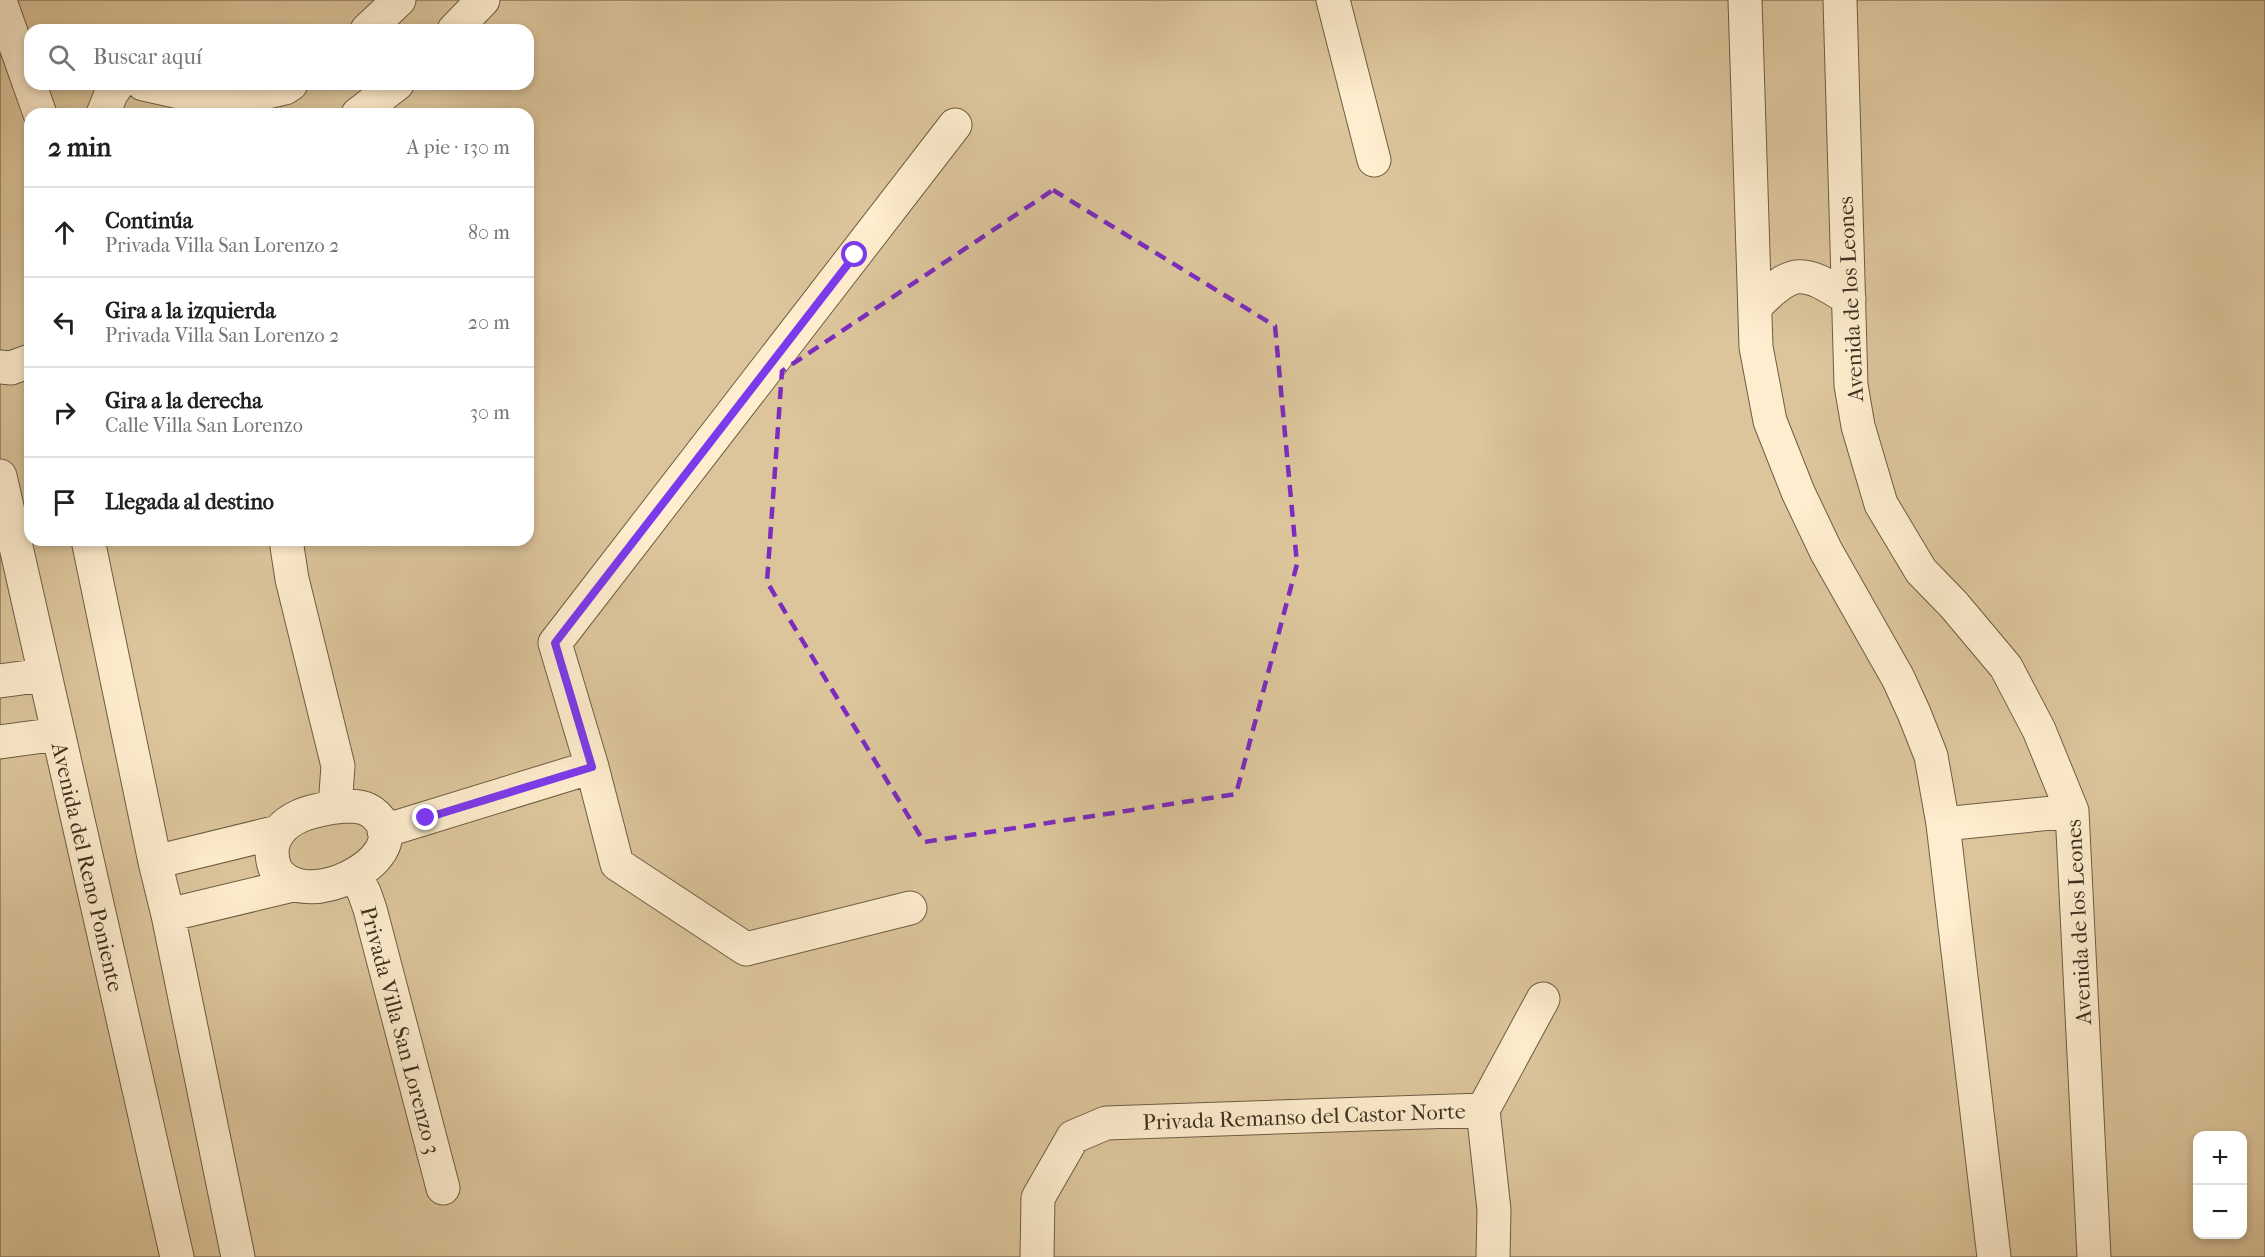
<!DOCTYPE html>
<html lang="es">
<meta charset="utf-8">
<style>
:root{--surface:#fff;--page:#f6f6f6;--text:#202124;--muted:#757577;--line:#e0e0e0}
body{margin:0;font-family:"IM FELL French Canon",serif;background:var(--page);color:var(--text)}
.controls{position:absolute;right:18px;bottom:18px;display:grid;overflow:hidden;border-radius:12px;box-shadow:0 3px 9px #0003}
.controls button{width:54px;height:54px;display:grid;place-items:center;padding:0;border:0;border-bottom:2px solid var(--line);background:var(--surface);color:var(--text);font:30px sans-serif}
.stop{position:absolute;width:18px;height:18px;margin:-14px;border:4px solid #7c3aed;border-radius:50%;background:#fff}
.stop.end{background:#7c3aed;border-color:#fff;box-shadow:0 2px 6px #0008}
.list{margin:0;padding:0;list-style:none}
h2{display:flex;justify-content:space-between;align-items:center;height:78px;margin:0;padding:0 24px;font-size:26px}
h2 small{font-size:20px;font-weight:400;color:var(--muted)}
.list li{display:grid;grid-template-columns:39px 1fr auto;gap:18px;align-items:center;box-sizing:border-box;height:90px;padding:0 24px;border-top:2px solid var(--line)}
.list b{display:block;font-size:22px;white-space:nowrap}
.list p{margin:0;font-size:20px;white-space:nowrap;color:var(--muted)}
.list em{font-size:20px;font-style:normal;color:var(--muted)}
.icon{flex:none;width:33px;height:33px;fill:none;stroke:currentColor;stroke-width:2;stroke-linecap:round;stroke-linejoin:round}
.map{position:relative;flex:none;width:2265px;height:1257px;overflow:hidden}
.search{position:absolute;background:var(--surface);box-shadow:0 3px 9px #0003;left:24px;top:24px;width:510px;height:66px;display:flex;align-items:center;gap:15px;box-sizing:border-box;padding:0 21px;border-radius:18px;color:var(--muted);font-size:22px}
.panel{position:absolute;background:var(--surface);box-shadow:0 3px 9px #0003;left:24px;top:108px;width:510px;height:438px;border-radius:18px}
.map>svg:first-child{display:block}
</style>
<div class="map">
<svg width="2265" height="1257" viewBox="0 0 2265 1257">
<rect width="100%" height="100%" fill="#fde3b4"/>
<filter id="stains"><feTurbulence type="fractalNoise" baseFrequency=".00333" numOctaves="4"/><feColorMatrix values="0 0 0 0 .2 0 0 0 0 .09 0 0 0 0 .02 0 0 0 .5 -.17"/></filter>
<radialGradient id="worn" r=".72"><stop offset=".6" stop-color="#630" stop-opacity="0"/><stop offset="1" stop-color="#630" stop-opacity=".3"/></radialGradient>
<path fill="#dcc59b" stroke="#8c7a5e" stroke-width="1.5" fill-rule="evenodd" d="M0 0H2265V1257H0ZM30 30H528V84H30ZM30 114H528V540H30ZM2198 1136H2242V1234H2198Z"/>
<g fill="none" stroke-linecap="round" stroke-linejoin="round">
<defs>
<path id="street" d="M1333 0 1374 160
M1745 0 1756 347 1770 421 1798 492 1826 551 1898 678 1914 713 1931 756 1943 824 1994 1257
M1840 0 1851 385 1858 426 1881 504 1921 571 1954 605 2006 667 2039 730 2072 811 2094 1257
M0 1 40 114
M367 30 399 0
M454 30 483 0
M143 84 223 102 285 88 291 84
M103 114 111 94 118 84
M358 114 397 84
M1755 307C1793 267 1803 269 1849 299
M0 367 11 368 30 361
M0 476 177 1257
M88 540 155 862 168 915 238 1257
M286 540 292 579 338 766 335 807
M0 681 44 675
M0 742 58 734
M344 806C360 806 370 807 380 820 412 859 301 917 275 868 273 863 272 856 272 850 276 816 316 809 344 806Z
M1943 824 2072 811
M384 831 592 767
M155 862 278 832
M354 875 364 892 370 909 443 1188
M910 908 746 949 617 864 592 767 555 643 955 125
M168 915 293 885
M1483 1110 1494 1210 1493 1257
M1483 1110 1543 999
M1037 1257 1038 1198 1073 1137 1106 1123 1483 1110"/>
</defs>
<use href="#street" stroke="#6d5d45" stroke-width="35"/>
<use href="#street" stroke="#feedce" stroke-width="33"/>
</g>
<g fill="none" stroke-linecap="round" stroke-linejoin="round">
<path stroke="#7c3aed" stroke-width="8" d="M426 818 592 767 555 643 855 255"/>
</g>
<path fill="none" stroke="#7b2cbf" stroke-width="4.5" stroke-dasharray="12 8" stroke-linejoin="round" d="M1053 190 1275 326 1297 564 1236 794 924 842 767 582 782 371Z"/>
<g text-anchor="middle" stroke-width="5" stroke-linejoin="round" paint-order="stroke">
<g font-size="22" fill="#3d3020" stroke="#feedce">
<text transform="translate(1850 299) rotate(-93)" y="8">Avenida de los Leones</text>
<text transform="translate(88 867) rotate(77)" y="8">Avenida del Reno Poniente</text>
<text transform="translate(2078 922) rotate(-93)" y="8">Avenida de los Leones</text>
<text transform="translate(401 1030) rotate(75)" y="8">Privada Villa San Lorenzo 3</text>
<text transform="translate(1304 1116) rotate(-2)" y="8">Privada Remanso del Castor Norte</text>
</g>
</g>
<rect width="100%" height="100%" filter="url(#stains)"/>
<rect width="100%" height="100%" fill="url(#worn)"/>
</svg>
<div class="controls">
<button>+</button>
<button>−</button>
</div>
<div class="stop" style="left:855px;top:255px"></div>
<div class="stop end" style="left:426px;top:818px"></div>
<div class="search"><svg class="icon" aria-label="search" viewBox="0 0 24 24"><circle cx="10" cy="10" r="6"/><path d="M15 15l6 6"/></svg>Buscar aquí</div>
<section class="panel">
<h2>2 min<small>A pie · 130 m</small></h2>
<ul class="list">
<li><svg class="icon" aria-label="ahead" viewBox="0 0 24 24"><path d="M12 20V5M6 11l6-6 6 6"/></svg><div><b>Continúa</b><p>Privada Villa San Lorenzo 2</p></div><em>80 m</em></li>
<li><svg class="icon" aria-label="left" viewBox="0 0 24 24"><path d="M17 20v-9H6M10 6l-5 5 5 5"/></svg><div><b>Gira a la izquierda</b><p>Privada Villa San Lorenzo 2</p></div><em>20 m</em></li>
<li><svg class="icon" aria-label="right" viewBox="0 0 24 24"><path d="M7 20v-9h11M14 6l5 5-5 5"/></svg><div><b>Gira a la derecha</b><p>Calle Villa San Lorenzo</p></div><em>30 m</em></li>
<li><svg class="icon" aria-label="arrive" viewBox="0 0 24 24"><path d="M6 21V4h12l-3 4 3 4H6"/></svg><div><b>Llegada al destino</b></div></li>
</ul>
</section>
</div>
